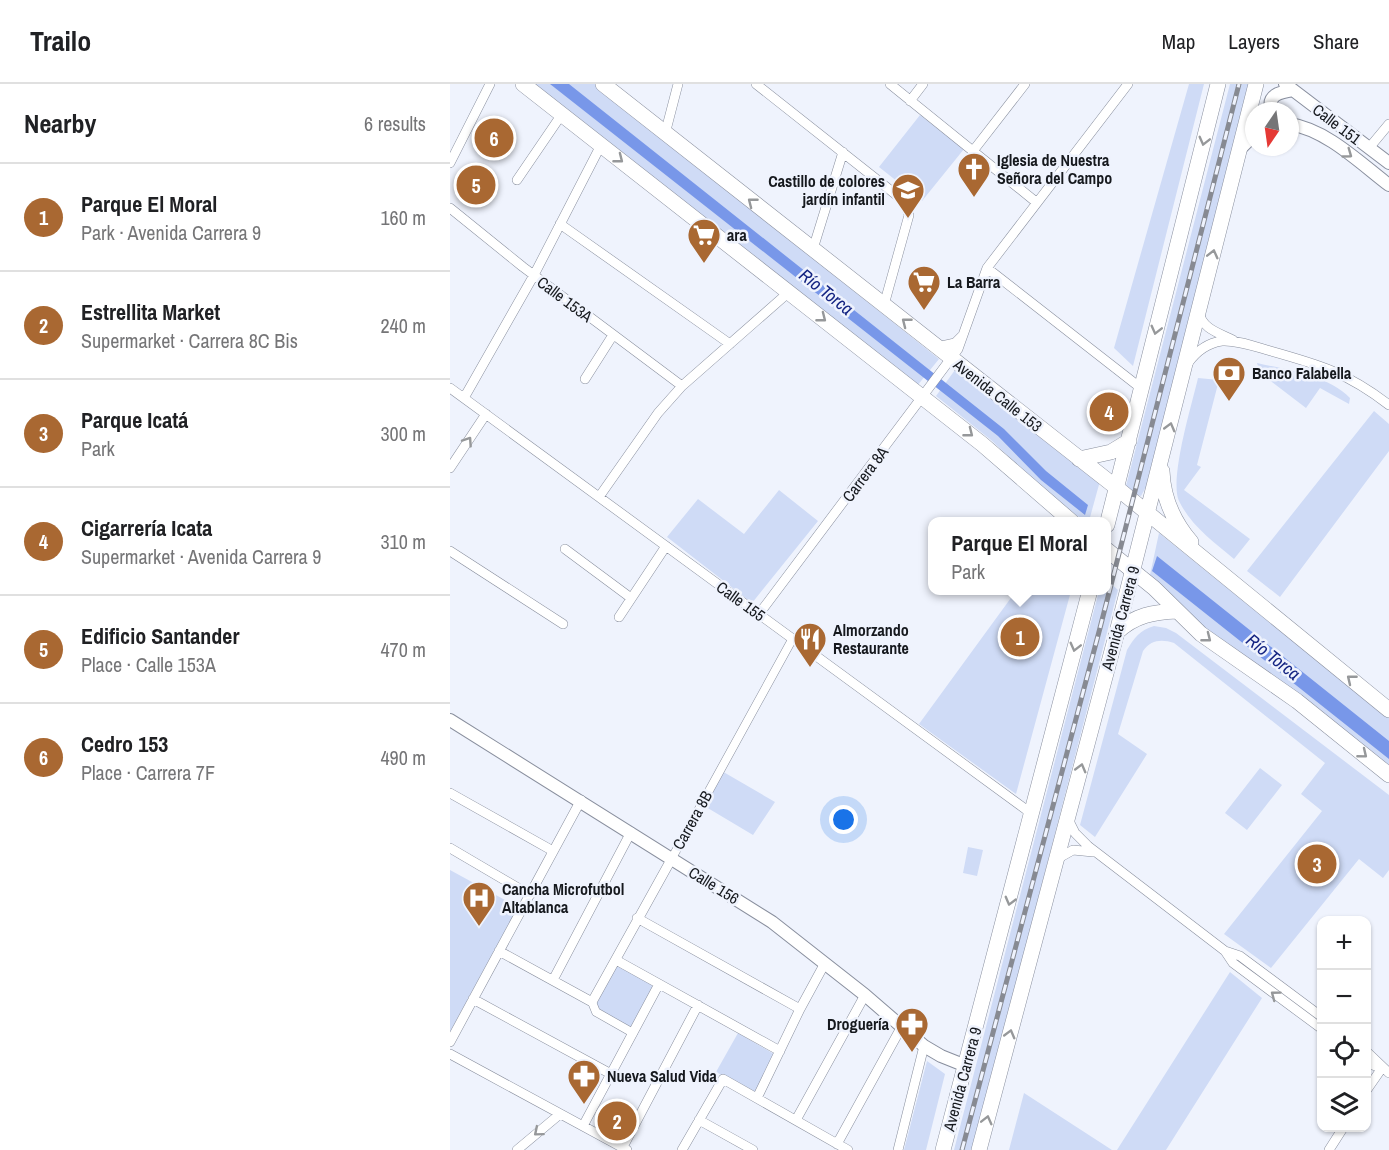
<!DOCTYPE html>
<meta charset="utf-8">
<style>
:root{--surface:#fff;--page:#f6f6f6;--text:#202124;--muted:#757577;--line:#e0e0e0;--accent:#a96832}
body{margin:0;font-family:"Archivo Narrow",sans-serif;background:var(--page);color:var(--text)}
.controls{position:absolute;right:18px;bottom:18px;display:grid;overflow:hidden;border-radius:12px;box-shadow:0 2px 4px #0004}
.controls button{width:54px;height:54px;display:grid;place-items:center;padding:0;border:0;border-bottom:2px solid var(--line);background:var(--surface);color:var(--text);font:30px sans-serif}
.compass{position:absolute;left:795px;top:18px;width:54px;height:54px;border-radius:50%;background:var(--surface);box-shadow:0 2px 4px #0004;rotate:193deg}
.you{position:absolute;left:394px;top:736px;width:21px;height:21px;margin:-15px;border:4px solid #fff;border-radius:50%;background:#1a73e8;box-shadow:0 0 0 9px #1a73e833}
.badge{display:grid;place-items:center;width:39px;height:39px;border-radius:50%;background:var(--accent);color:#fff;font-size:20px;font-weight:700}
.pin{position:absolute;translate:-50% -50%;border:3px solid #fff;box-shadow:0 2px 6px #0006}
.popup{position:absolute;left:478px;top:433px;width:183px;height:78px;box-sizing:border-box;display:grid;place-content:center;border-radius:12px;background:var(--surface);filter:drop-shadow(0 2px 4px #0005);font-size:20px;white-space:nowrap;color:var(--muted)}
.popup b{font-size:22px;color:var(--text)}
.popup::after{content:'';position:absolute;left:50%;top:100%;margin-left:-12px;border:12px solid transparent;border-top-color:var(--surface)}
.list{margin:0;padding:0;list-style:none}
h2{display:flex;justify-content:space-between;align-items:center;height:78px;margin:0;padding:0 24px;font-size:26px}
h2 small{font-size:20px;font-weight:400;color:var(--muted)}
.list li{display:grid;grid-template-columns:39px 1fr auto;gap:18px;align-items:center;box-sizing:border-box;height:108px;padding:0 24px;border-top:2px solid var(--line)}
.list b{display:block;font-size:22px;white-space:nowrap}
.list p{margin:0;font-size:20px;white-space:nowrap;color:var(--muted)}
.list em{font-size:20px;font-style:normal;color:var(--muted)}
.icon{flex:none;width:33px;height:33px;fill:none;stroke:currentColor;stroke-width:2;stroke-linecap:round;stroke-linejoin:round}
.map{position:relative;flex:none;width:939px;height:1066px;overflow:hidden}
header{display:flex;align-items:center;gap:36px;box-sizing:border-box;height:84px;padding:0 30px;background:var(--surface);border-bottom:2px solid var(--line)}
header strong{font-size:28px}
nav{display:flex;gap:33px;margin-inline-start:auto;font-size:21px}
main{display:flex}
aside{flex:1;background:var(--surface)}
.map>svg:first-child{display:block}
</style>
<header>
<strong>Trailo</strong>
<nav><a>Map</a><a>Layers</a><a>Share</a></nav>
</header>
<main>
<aside>
<h2>Nearby<small>6 results</small></h2>
<ul class="list">
<li><span class="badge">1</span><div><b>Parque El Moral</b><p>Park · Avenida Carrera 9</p></div><em>160 m</em></li>
<li><span class="badge">2</span><div><b>Estrellita Market</b><p>Supermarket · Carrera 8C Bis</p></div><em>240 m</em></li>
<li><span class="badge">3</span><div><b>Parque Icatá</b><p>Park</p></div><em>300 m</em></li>
<li><span class="badge">4</span><div><b>Cigarrería Icata</b><p>Supermarket · Avenida Carrera 9</p></div><em>310 m</em></li>
<li><span class="badge">5</span><div><b>Edificio Santander</b><p>Place · Calle 153A</p></div><em>470 m</em></li>
<li><span class="badge">6</span><div><b>Cedro 153</b><p>Place · Carrera 7F</p></div><em>490 m</em></li>
</ul>
</aside>
<div class="map">
<svg width="939" height="1066" viewBox="0 0 939 1066">
<rect width="100%" height="100%" fill="#eff3fd"/>
<path fill="#cfdbf6" d="M83 0H145L489 275 467 302Z
M739 0H754L683 282 664 264Z
M780 0H801L697 401 691 412 683 409 676 402Z
M470 31 514 65 472 117 429 83Z
M807 279C837 286 877 291 900 314L899 320 870 304 856 324 810 289Z
M505 286 650 397 639 437H635L607 418 541 356 486 312Z
M748 294 769 296 747 381 751 383 734 406 800 455 784 475C764 458 741 442 729 417 719 395 742 320 748 294Z
M924 327 939 340V367L830 513 797 487Z
M329 406 368 437 302 519 217 453 248 415 294 450Z
M709 449 939 634V682L756 545 700 491Z
M657 496 668 506 523 1066H504L649 507 657 506Z
M566 507H621L566 710 469 640Z
M704 542 716 544 726 549 939 711V786L933 794 909 775 821 884 774 850 872 727 851 710 875 679 724 559C711 555 701 556 693 567L668 650 697 670 645 753 630 741 677 566C684 554 690 546 704 542Z
M810 684 832 701 797 746 775 729Z
M270 686 325 718 303 751 251 720Z
M518 763 533 766 527 792 513 789Z
M0 786 68 823 0 948Z
M166 876 209 900 183 949 146 928 142 918Z
M780 888 812 914 716 1066H667Z
M288 949 324 970 306 1009 266 988Z
M477 977 495 990 476 1066H454Z
M574 1009 662 1066H559Z"/>
<path fill="#7897e9" d="M100 0H119L554 345 596 387 638 421 635 431 591 396 548 352Z
M707 472 939 657V675L702 487Z"/>
<g fill="none" stroke-linecap="round" stroke-linejoin="round">
<defs>
<path id="pedestrian" d="M222 774 343 554
M142 918 146 928 183 949"/>
<path id="minor" d="M306 0 454 117 459 131 434 221
M440 0 586 118
M460 17 473 0
M215 50 228 0
M919 64 939 40
M523 67 575 0
M0 79 40 0
M67 96 112 30
M0 124 73 183 232 302
M110 140 280 260
M363 165 393 68
M537 184 692 305
M749 228C752 245 769 249 783 256
M487 263 505 259 513 251
M738 279C746 268 757 259 772 257 787 256 803 262 817 266 867 280 897 288 939 321
M135 295 163 251
M0 304 582 730
M14 314 84 191 151 61
M0 384 36 330
M149 413 208 329 232 302 339 208
M115 465 181 514
M0 467 113 540
M309 530 508 265 537 184 678 0
M169 533 216 462
M0 709 103 767
M618 735 625 749 638 762 775 867 790 872 872 933
M0 764 80 811
M607 775 623 766 643 768
M187 834 350 925
M49 867 142 918 222 774
M775 867 783 879 872 945
M166 876 330 967
M103 896 181 748
M23 915 161 990
M0 958 131 716
M916 967 939 989
M0 970 177 1066
M916 979 932 984
M916 1007 932 984
M307 1014 350 925 375 879
M249 1036 303 1066
M346 1036 415 911
M133 1042 209 900
M387 1060 452 942
M173 1063 248 921
M67 1066 110 1030
M232 1066 273 995 398 1066
M448 1066 474 962
M879 1066 893 1044"/>
<path id="tertiary" d="M835 0 939 79
M822 27C816 11 830 8 843 6
M840 40C877 46 910 79 939 101
M789 66 804 51
M0 636 322 838 415 911 474 962 491 972 516 982"/>
<path id="primary" d="M73 0 532 360 622 438
M153 0 667 404 939 626
M629 375 661 368 679 357
M712 387C713 414 723 437 741 458
M657 441 768 0
M657 466 704 504 751 550 847 617 939 691
M667 548C685 531 704 528 727 527
M493 1066 640 506
M529 1066 667 548 806 0"/>
</defs>
<use href="#pedestrian" stroke="#898f9e" stroke-width="9"/>
<use href="#minor" stroke="#898f9e" stroke-width="10"/>
<use href="#tertiary" stroke="#898f9e" stroke-width="14"/>
<use href="#primary" stroke="#898f9e" stroke-width="16"/>
<use href="#pedestrian" stroke="#fff" stroke-width="8"/>
<use href="#minor" stroke="#fff" stroke-width="9"/>
<use href="#tertiary" stroke="#fff" stroke-width="12"/>
<use href="#primary" stroke="#fff" stroke-width="15"/>
<defs>
<path id="rail" d="M512 1066 650 544 789 0"/>
</defs>
<use href="#rail" stroke="#878a92" stroke-width="5"/>
<use href="#rail" stroke="#eff3fd" stroke-width="3" stroke-dasharray="9" stroke-linecap="butt"/>
</g>
<defs><path id="oneway-chevron" d="M-2-3.5L2.5 0L-2 3.5" fill="none" stroke-width="1.6" stroke-linecap="round" stroke-linejoin="round" transform="scale(1.5)"/></defs>
<g stroke="#96989a">
<use href="#oneway-chevron" transform="translate(754 57) rotate(104)"/>
<use href="#oneway-chevron" transform="translate(898 70) rotate(36)"/>
<use href="#oneway-chevron" transform="translate(169 75) rotate(38)"/>
<use href="#oneway-chevron" transform="translate(302 118) rotate(-142)"/>
<use href="#oneway-chevron" transform="translate(763 170) rotate(-76)"/>
<use href="#oneway-chevron" transform="translate(372 234) rotate(38)"/>
<use href="#oneway-chevron" transform="translate(456 238) rotate(-142)"/>
<use href="#oneway-chevron" transform="translate(706 246) rotate(104)"/>
<use href="#oneway-chevron" transform="translate(720 343) rotate(-75)"/>
<use href="#oneway-chevron" transform="translate(519 349) rotate(38)"/>
<use href="#oneway-chevron" transform="translate(18 357) rotate(-56)"/>
<use href="#oneway-chevron" transform="translate(757 554) rotate(38)"/>
<use href="#oneway-chevron" transform="translate(625 563) rotate(104)"/>
<use href="#oneway-chevron" transform="translate(901 595) rotate(-141)"/>
<use href="#oneway-chevron" transform="translate(913 670) rotate(39)"/>
<use href="#oneway-chevron" transform="translate(631 684) rotate(-75)"/>
<use href="#oneway-chevron" transform="translate(560 817) rotate(105)"/>
<use href="#oneway-chevron" transform="translate(825 911) rotate(-143)"/>
<use href="#oneway-chevron" transform="translate(560 950) rotate(-75)"/>
<use href="#oneway-chevron" transform="translate(537 1036) rotate(-76)"/>
<use href="#oneway-chevron" transform="translate(88 1048) rotate(140)"/>
</g>
<defs>
<symbol id="church-pin" viewBox="-11 -11 22 30"><path d="M0 17L-7.5 6A9.5 9.5 0 1 1 7.5 6Z" fill="#a96832" stroke="#eff3fd"/><path d="M-1.2-6h2.4v3.5h3.3v2.4h-3.3V6h-2.4V-.1h-3.3v-2.4h3.3Z" fill="#fff"/></symbol>
<symbol id="school-pin" viewBox="-11 -11 22 30"><path d="M0 17L-7.5 6A9.5 9.5 0 1 1 7.5 6Z" fill="#a96832" stroke="#eff3fd"/><path d="M0-5L7-2L0 1L-7-2ZM-4 1L0 2.5L4 1V4Q0 6-4 4Z" fill="#fff"/></symbol>
<symbol id="supermarket-pin" viewBox="-11 -11 22 30"><path d="M0 17L-7.5 6A9.5 9.5 0 1 1 7.5 6Z" fill="#a96832" stroke="#eff3fd"/><path d="M-6-5.5h2.5l.6 2H6L4.5 2H-2.5L-4.4-4H-6ZM-1.5 3.2a1.3 1.3 0 1 0 .1 0ZM3 3.2a1.3 1.3 0 1 0 .1 0Z" fill="#fff"/></symbol>
<symbol id="bank-pin" viewBox="-11 -11 22 30"><path d="M0 17L-7.5 6A9.5 9.5 0 1 1 7.5 6Z" fill="#a96832" stroke="#eff3fd"/><path d="M-6-4H6V4H-6ZM0-2.3a2.3 2.3 0 1 0 0 4.6a2.3 2.3 0 1 0 0-4.6Z" fill="#fff"/></symbol>
<symbol id="restaurant-pin" viewBox="-11 -11 22 30"><path d="M0 17L-7.5 6A9.5 9.5 0 1 1 7.5 6Z" fill="#a96832" stroke="#eff3fd"/><path d="M-5-6h1v4h1v-4h1v4h1v-4h1v5L-1.5 .5V6h-2V.5L-5-1ZM5-6V6H3V1.5H1.5Q1.5-4 5-6Z" fill="#fff"/></symbol>
<symbol id="hospital-pin" viewBox="-11 -11 22 30"><path d="M0 17L-7.5 6A9.5 9.5 0 1 1 7.5 6Z" fill="#a96832" stroke="#eff3fd"/><path d="M-5-5h3v3.5h4V-5h3V5h-3V1.5h-4V5h-3Z" fill="#fff"/></symbol>
<symbol id="pharmacy-pin" viewBox="-11 -11 22 30"><path d="M0 17L-7.5 6A9.5 9.5 0 1 1 7.5 6Z" fill="#a96832" stroke="#eff3fd"/><path d="M-2-6h4v4h4v4h-4v4h-4v-4h-4v-4h4Z" fill="#fff"/></symbol>
</defs>
<g fill-rule="evenodd">
<use href="#church-pin" x="505" y="66" width="38" height="52"/>
<use href="#school-pin" x="439" y="87" width="38" height="52"/>
<use href="#supermarket-pin" x="235" y="132" width="38" height="52"/>
<use href="#supermarket-pin" x="455" y="179" width="38" height="52"/>
<use href="#bank-pin" x="760" y="270" width="38" height="52"/>
<use href="#restaurant-pin" x="341" y="536" width="38" height="52"/>
<use href="#hospital-pin" x="10" y="795" width="38" height="52"/>
<use href="#pharmacy-pin" x="443" y="921" width="38" height="52"/>
<use href="#pharmacy-pin" x="115" y="973" width="38" height="52"/>
</g>
<g text-anchor="middle" stroke-width="5" stroke-linejoin="round" paint-order="stroke">
<g font-size="16" fill="#16191e" stroke="#eff3fd">
<text transform="translate(887 40) rotate(37)" y="6">Calle 151</text>
<text transform="translate(115 215) rotate(37)" y="6">Calle 153A</text>
<text transform="translate(548 311) rotate(38)" y="6">Avenida Calle 153</text>
<text transform="translate(415 390) rotate(-53)" y="6">Carrera 8A</text>
<text transform="translate(291 517) rotate(36)" y="6">Calle 155</text>
<text transform="translate(670 534) rotate(-75)" y="6">Avenida Carrera 9</text>
<text transform="translate(242 736) rotate(-61)" y="6">Carrera 8B</text>
<text transform="translate(264 801) rotate(32)" y="6">Calle 156</text>
<text transform="translate(512 995) rotate(-75)" y="6">Avenida Carrera 9</text>
</g>
<g font-size="16" font-weight="bold" fill="#16191e" stroke="#eff3fd" text-anchor="start">
<text x="547" y="82">Iglesia de Nuestra<tspan x="547" dy="18">Señora del Campo</tspan></text>
<text x="435" y="103" text-anchor="end">Castillo de colores<tspan x="435" dy="18">jardín infantil</tspan></text>
<text x="277" y="157">ara</text>
<text x="497" y="204">La Barra</text>
<text x="802" y="295">Banco Falabella</text>
<text x="383" y="552">Almorzando<tspan x="383" dy="18">Restaurante</tspan></text>
<text x="52" y="811">Cancha Microfutbol<tspan x="52" dy="18">Altablanca</tspan></text>
<text x="439" y="946" text-anchor="end">Droguería</text>
<text x="157" y="998">Nueva Salud Vida</text>
</g>
<g font-size="18" font-style="italic" fill="#142482" stroke="#eff3fd">
<text transform="translate(376 208) rotate(38)" y="6">Río Torca</text>
<text transform="translate(823 573) rotate(38)" y="6">Río Torca</text>
</g>
</g>
</svg>
<div class="controls">
<button>+</button>
<button>−</button>
<button><svg class="icon" aria-label="locate" viewBox="0 0 24 24"><circle cx="12" cy="12" r="6"/><path d="M12 2v4M12 18v4M2 12h4M18 12h4"/></svg></button>
<button><svg class="icon" aria-label="layers" viewBox="0 0 24 24"><path d="M12 4l9 5-9 5-9-5zM3 14l9 5 9-5"/></svg></button>
</div>
<svg class="compass" viewBox="-18 -18 36 36"><path d="M0-13l5 13h-10z" fill="#e53935"/><path d="M0 13l5-13h-10z" fill="#757577"/></svg>
<div class="you"></div>
<div class="pin badge" style="left:570px;top:553px">1</div>
<div class="popup"><b>Parque El Moral</b>Park</div>
<div class="pin badge" style="left:167px;top:1037px">2</div>
<div class="pin badge" style="left:867px;top:780px">3</div>
<div class="pin badge" style="left:659px;top:328px">4</div>
<div class="pin badge" style="left:26px;top:101px">5</div>
<div class="pin badge" style="left:44px;top:54px">6</div>
</div>
</main>
